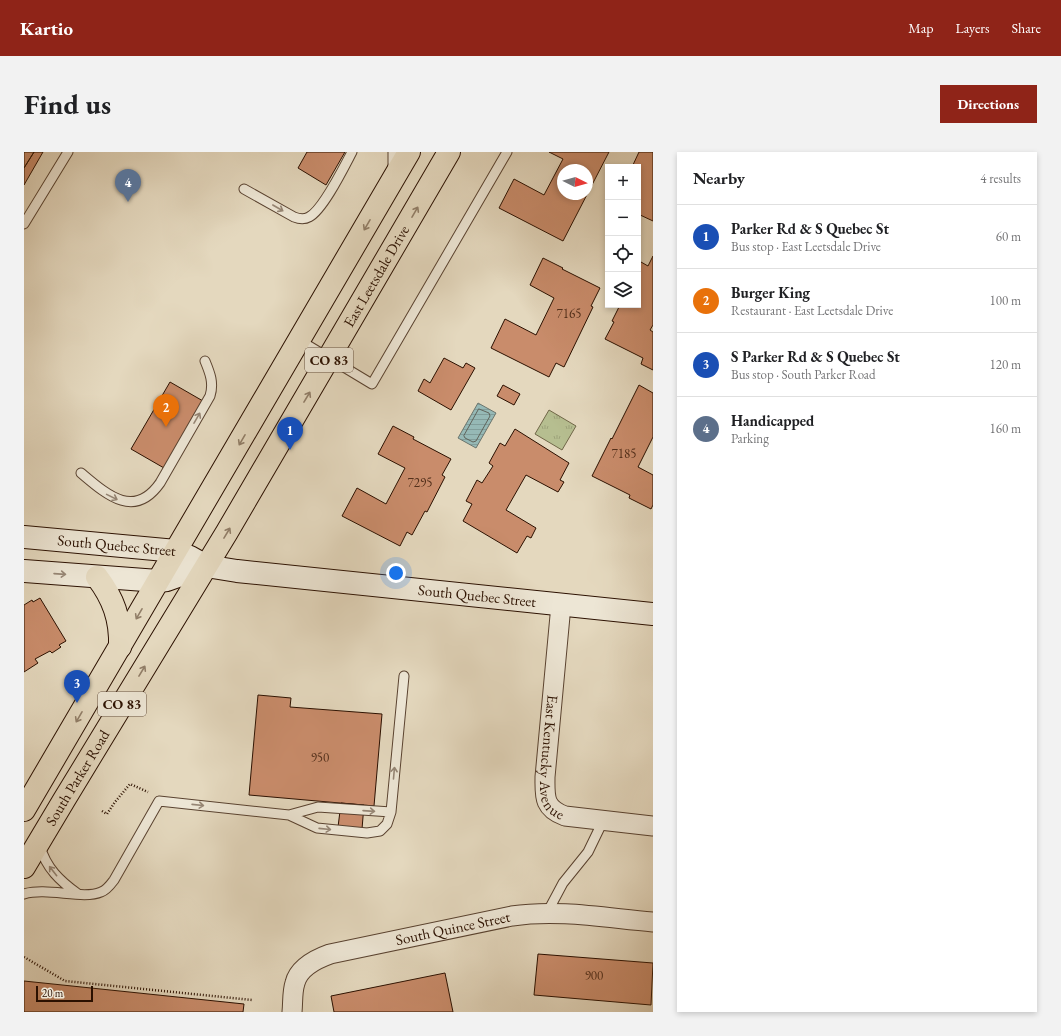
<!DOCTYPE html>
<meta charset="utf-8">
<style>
:root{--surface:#fff;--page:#f2f2f2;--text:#202124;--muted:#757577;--line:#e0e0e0;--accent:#8f2418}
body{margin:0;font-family:"EB Garamond",serif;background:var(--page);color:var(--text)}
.controls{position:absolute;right:12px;top:12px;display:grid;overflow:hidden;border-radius:0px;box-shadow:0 2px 6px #0003}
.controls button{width:36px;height:36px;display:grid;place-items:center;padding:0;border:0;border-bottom:1px solid var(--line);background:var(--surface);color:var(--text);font:20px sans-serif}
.compass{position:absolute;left:533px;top:12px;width:36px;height:36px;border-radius:50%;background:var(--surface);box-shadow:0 2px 6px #0003;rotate:95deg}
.scale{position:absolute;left:12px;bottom:10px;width:57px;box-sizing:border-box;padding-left:4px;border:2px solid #2b1000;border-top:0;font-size:11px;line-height:14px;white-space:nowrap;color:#2b1000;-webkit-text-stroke:3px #ede6d5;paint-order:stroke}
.you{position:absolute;left:372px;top:421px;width:14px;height:14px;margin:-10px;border:3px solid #fff;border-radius:50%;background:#1a73e8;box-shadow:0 0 0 6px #1a73e833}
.badge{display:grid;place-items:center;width:26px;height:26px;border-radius:50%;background:var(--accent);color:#fff;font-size:13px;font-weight:700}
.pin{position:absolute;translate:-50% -33px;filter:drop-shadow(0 1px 2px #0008)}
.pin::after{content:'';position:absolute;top:21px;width:14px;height:12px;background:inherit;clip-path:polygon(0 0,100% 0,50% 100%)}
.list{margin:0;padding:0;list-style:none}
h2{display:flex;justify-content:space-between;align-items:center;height:52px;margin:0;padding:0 16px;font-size:17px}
h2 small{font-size:13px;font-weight:400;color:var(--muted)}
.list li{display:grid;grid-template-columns:26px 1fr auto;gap:12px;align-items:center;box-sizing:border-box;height:64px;padding:0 16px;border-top:1px solid var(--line)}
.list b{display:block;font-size:15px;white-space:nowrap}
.list p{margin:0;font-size:13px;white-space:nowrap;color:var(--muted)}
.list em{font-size:13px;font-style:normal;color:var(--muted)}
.icon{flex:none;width:22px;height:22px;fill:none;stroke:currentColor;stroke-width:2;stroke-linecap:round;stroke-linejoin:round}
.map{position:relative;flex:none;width:629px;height:860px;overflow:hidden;border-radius:0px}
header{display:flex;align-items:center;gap:24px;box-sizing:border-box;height:56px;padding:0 20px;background:var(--accent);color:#fff}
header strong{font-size:19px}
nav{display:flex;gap:22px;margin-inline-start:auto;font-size:14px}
.intro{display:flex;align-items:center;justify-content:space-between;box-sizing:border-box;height:96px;padding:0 24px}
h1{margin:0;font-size:28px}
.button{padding:10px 18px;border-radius:0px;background:var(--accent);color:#fff;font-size:14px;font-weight:700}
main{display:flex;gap:24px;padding:0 24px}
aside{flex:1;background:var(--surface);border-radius:0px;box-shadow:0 2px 6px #0003}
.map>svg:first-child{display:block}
</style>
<header>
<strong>Kartio</strong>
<nav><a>Map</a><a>Layers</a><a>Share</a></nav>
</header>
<div class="intro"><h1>Find us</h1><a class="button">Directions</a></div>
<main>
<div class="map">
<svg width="629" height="860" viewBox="0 0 629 860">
<defs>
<pattern id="grass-tufts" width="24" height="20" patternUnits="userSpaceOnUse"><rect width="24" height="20" fill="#b6be90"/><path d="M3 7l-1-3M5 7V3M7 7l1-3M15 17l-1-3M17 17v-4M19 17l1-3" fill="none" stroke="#9da27a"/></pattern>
<pattern id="water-rules" width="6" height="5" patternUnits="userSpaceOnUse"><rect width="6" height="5" fill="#96b9b6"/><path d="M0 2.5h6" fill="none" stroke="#819e9b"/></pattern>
</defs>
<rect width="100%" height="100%" fill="#e4d8be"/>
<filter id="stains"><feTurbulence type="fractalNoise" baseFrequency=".005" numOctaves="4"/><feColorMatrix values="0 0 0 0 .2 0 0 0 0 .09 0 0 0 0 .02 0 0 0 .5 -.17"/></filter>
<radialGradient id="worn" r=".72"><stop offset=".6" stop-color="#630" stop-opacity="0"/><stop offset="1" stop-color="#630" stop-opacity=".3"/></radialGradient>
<path fill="url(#grass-tufts)" stroke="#706748" d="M525 258 552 274 538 298 511 282Z"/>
<path fill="url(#water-rules)" stroke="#6b756d" d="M454 251 472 261 452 296 434 286Z"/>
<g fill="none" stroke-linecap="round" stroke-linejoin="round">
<path stroke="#60645b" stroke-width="1" d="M455 257 465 261 466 264 452 289 449 290 441 286 440 284Z"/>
</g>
<path fill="#c98c6b" stroke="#2b1000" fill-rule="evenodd" d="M0 0H10L0 16Z
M10 0H19L0 33V16Z
M283 0H321L302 33 274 16Z
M525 0H585L539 89 475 56 490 27 520 43 539 7ZM539 18H563V42H539Z
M615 0H629V69L614 62V15H608Z
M629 104V173L626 178 629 180V218L617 212 619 206 581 187 590 170 588 169 596 153H614V116L617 110 624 114Z
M519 106 539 116 538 117 576 136 567 154 569 155 540 215 532 211 525 225 467 196 481 167 512 183 530 146 506 133Z
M420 206 439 216 442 211 451 216 427 258 394 239 400 227 406 231Z
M146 230 179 249 140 316 107 297Z
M479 233 496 242 490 253 473 244Z
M615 233 629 241V285L614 315 629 323V353L627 357 605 346 606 343 568 324 587 286 588 287Z
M369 274 390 285 389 287 427 307 418 323 421 325 403 360 401 359 388 383 383 380 376 394 318 364 333 336 362 352 381 316 354 302Z
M491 277 545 311 536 328 540 330 534 340 502 323 482 358 512 376 507 386 503 384 493 401 439 369 448 352 442 349 453 328 458 331 469 314 465 311 476 291 481 294Z
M16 446 42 489 35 493 37 495 28 501 26 499 11 507 14 511 0 520V453L8 448 9 450Z
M234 543 267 546 266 555 358 562 350 654 225 643Z
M317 651 340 653 338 677 314 675Z
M514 802 629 811 627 853 510 843Z
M421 821 429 860H310L307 844Z
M0 829 220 852 219 860H0Z"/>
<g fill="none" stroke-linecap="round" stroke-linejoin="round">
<defs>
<path id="lane" d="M369 17V0
M220 37 270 65C275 67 280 68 285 65 299 58 320 15 328 0
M0 72 44 0
M275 188 348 232 483 0
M57 321C82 342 110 368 136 331L186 244C190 231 186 221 181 209
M265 663 294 655 367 660
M16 694C22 716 36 729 54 742
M0 742C23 735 59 748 77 740 83 738 87 732 90 728L135 649 265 663 293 676 343 681 356 679 363 672 367 660 380 524
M523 761 539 731 564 700 579 669"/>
<g id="street">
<path id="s1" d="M537 453 521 625C521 644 519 656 541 664L629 674"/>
<path id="s2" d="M268 860C269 851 268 840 271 831 275 815 292 807 306 802L488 764C534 757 582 766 629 770"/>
</g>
<g id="secondary">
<path id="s3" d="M0 385 152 399 166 405 182 414 213 419 629 462"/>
<path d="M0 419 134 429 143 428 182 414"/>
</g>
<g id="primary">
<path d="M73 425C89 446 97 467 96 495"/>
<path d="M0 658 385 0"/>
<path id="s4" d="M0 715 40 648 203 380 425 0"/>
</g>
</defs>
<use href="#lane" stroke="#594230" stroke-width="11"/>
<use href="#street" stroke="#594230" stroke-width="21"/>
<use href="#secondary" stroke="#2b1000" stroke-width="24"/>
<use href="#primary" stroke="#2b1000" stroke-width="24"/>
<path stroke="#2b1000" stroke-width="2.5" stroke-dasharray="1 2" stroke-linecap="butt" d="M78 659 83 662 91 650 106 632 124 640
M0 805 41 829 228 848"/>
<use href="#lane" stroke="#ede6d5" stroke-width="9"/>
<use href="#street" stroke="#ede6d5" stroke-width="19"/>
<use href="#secondary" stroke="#ede6d5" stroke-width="22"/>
<use href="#primary" stroke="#e4d8be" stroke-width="22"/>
</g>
<defs><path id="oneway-shaft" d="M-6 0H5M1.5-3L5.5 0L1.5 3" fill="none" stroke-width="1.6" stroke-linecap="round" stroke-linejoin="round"/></defs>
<g stroke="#968675">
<use href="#oneway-shaft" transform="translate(254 56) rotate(30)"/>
<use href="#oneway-shaft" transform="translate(173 266) rotate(-60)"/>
<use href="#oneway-shaft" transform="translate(88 345) rotate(26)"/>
<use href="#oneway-shaft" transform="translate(36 422) rotate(4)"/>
<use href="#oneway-shaft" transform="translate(370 621) rotate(-85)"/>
<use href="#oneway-shaft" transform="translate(174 653) rotate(6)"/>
<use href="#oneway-shaft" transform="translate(345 659) rotate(4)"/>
<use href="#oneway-shaft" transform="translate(301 677) rotate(6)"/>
<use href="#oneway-shaft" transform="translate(29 719) rotate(-128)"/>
</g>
<g stroke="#917e68">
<use href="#oneway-shaft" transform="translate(391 60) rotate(-60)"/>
<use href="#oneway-shaft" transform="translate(343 73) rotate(120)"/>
<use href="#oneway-shaft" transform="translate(283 245) rotate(-59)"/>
<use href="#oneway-shaft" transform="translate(218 288) rotate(120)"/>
<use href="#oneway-shaft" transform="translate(203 381) rotate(-59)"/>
<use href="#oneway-shaft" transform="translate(115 462) rotate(120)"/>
<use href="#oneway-shaft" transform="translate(118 519) rotate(-59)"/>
<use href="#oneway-shaft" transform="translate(55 565) rotate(120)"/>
</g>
<g text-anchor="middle" stroke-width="3" stroke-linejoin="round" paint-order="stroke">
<g font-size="13" fill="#522f1b">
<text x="545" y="166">7165</text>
<text x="600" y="306">7185</text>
<text x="396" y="335">7295</text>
<text x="296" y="610">950</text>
<text x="570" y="828">900</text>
</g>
<g fill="#ede6d5" stroke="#655040" stroke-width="1">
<rect x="281" y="196" width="48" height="24" rx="3"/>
<rect x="74" y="540" width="48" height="24" rx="3"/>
</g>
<g font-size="14" font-weight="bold" fill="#2b1000">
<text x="305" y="213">CO 83</text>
<text x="98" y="557">CO 83</text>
</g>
<g font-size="15" fill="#2b1000" stroke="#ede6d5">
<text dy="5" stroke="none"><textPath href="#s4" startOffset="688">East Leetsdale Drive</textPath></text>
<text dy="5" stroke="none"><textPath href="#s3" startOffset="93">South Quebec Street</textPath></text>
<text dy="5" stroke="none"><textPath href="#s3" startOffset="459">South Quebec Street</textPath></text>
<text dy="5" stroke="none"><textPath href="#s1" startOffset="155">East Kentucky Avenue</textPath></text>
<text dy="5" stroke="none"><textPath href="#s4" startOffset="104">South Parker Road</textPath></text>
<text dy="5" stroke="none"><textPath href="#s2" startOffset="202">South Quince Street</textPath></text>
</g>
</g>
<rect width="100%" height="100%" filter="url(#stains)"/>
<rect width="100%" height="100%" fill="url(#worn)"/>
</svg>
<div class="controls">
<button>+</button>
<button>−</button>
<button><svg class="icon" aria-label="locate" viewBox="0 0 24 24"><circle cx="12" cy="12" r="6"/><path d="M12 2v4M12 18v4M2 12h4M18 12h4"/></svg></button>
<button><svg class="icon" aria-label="layers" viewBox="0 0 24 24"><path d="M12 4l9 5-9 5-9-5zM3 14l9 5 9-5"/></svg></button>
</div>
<svg class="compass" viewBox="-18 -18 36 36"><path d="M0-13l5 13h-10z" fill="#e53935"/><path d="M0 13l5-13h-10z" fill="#757577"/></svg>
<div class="scale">20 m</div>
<div class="you"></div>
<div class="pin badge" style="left:266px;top:298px;background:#1a4fb4">1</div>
<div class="pin badge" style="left:142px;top:275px;background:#e8710a">2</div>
<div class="pin badge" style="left:53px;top:551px;background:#1a4fb4">3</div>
<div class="pin badge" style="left:104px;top:50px;background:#5c6f8a">4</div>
</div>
<aside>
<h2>Nearby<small>4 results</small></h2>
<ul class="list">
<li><span class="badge" style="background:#1a4fb4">1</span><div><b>Parker Rd &amp; S Quebec St</b><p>Bus stop · East Leetsdale Drive</p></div><em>60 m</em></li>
<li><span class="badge" style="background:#e8710a">2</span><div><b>Burger King</b><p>Restaurant · East Leetsdale Drive</p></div><em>100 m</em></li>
<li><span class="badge" style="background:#1a4fb4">3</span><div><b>S Parker Rd &amp; S Quebec St</b><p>Bus stop · South Parker Road</p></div><em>120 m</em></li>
<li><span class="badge" style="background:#5c6f8a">4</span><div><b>Handicapped</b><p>Parking</p></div><em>160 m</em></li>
</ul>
</aside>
</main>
